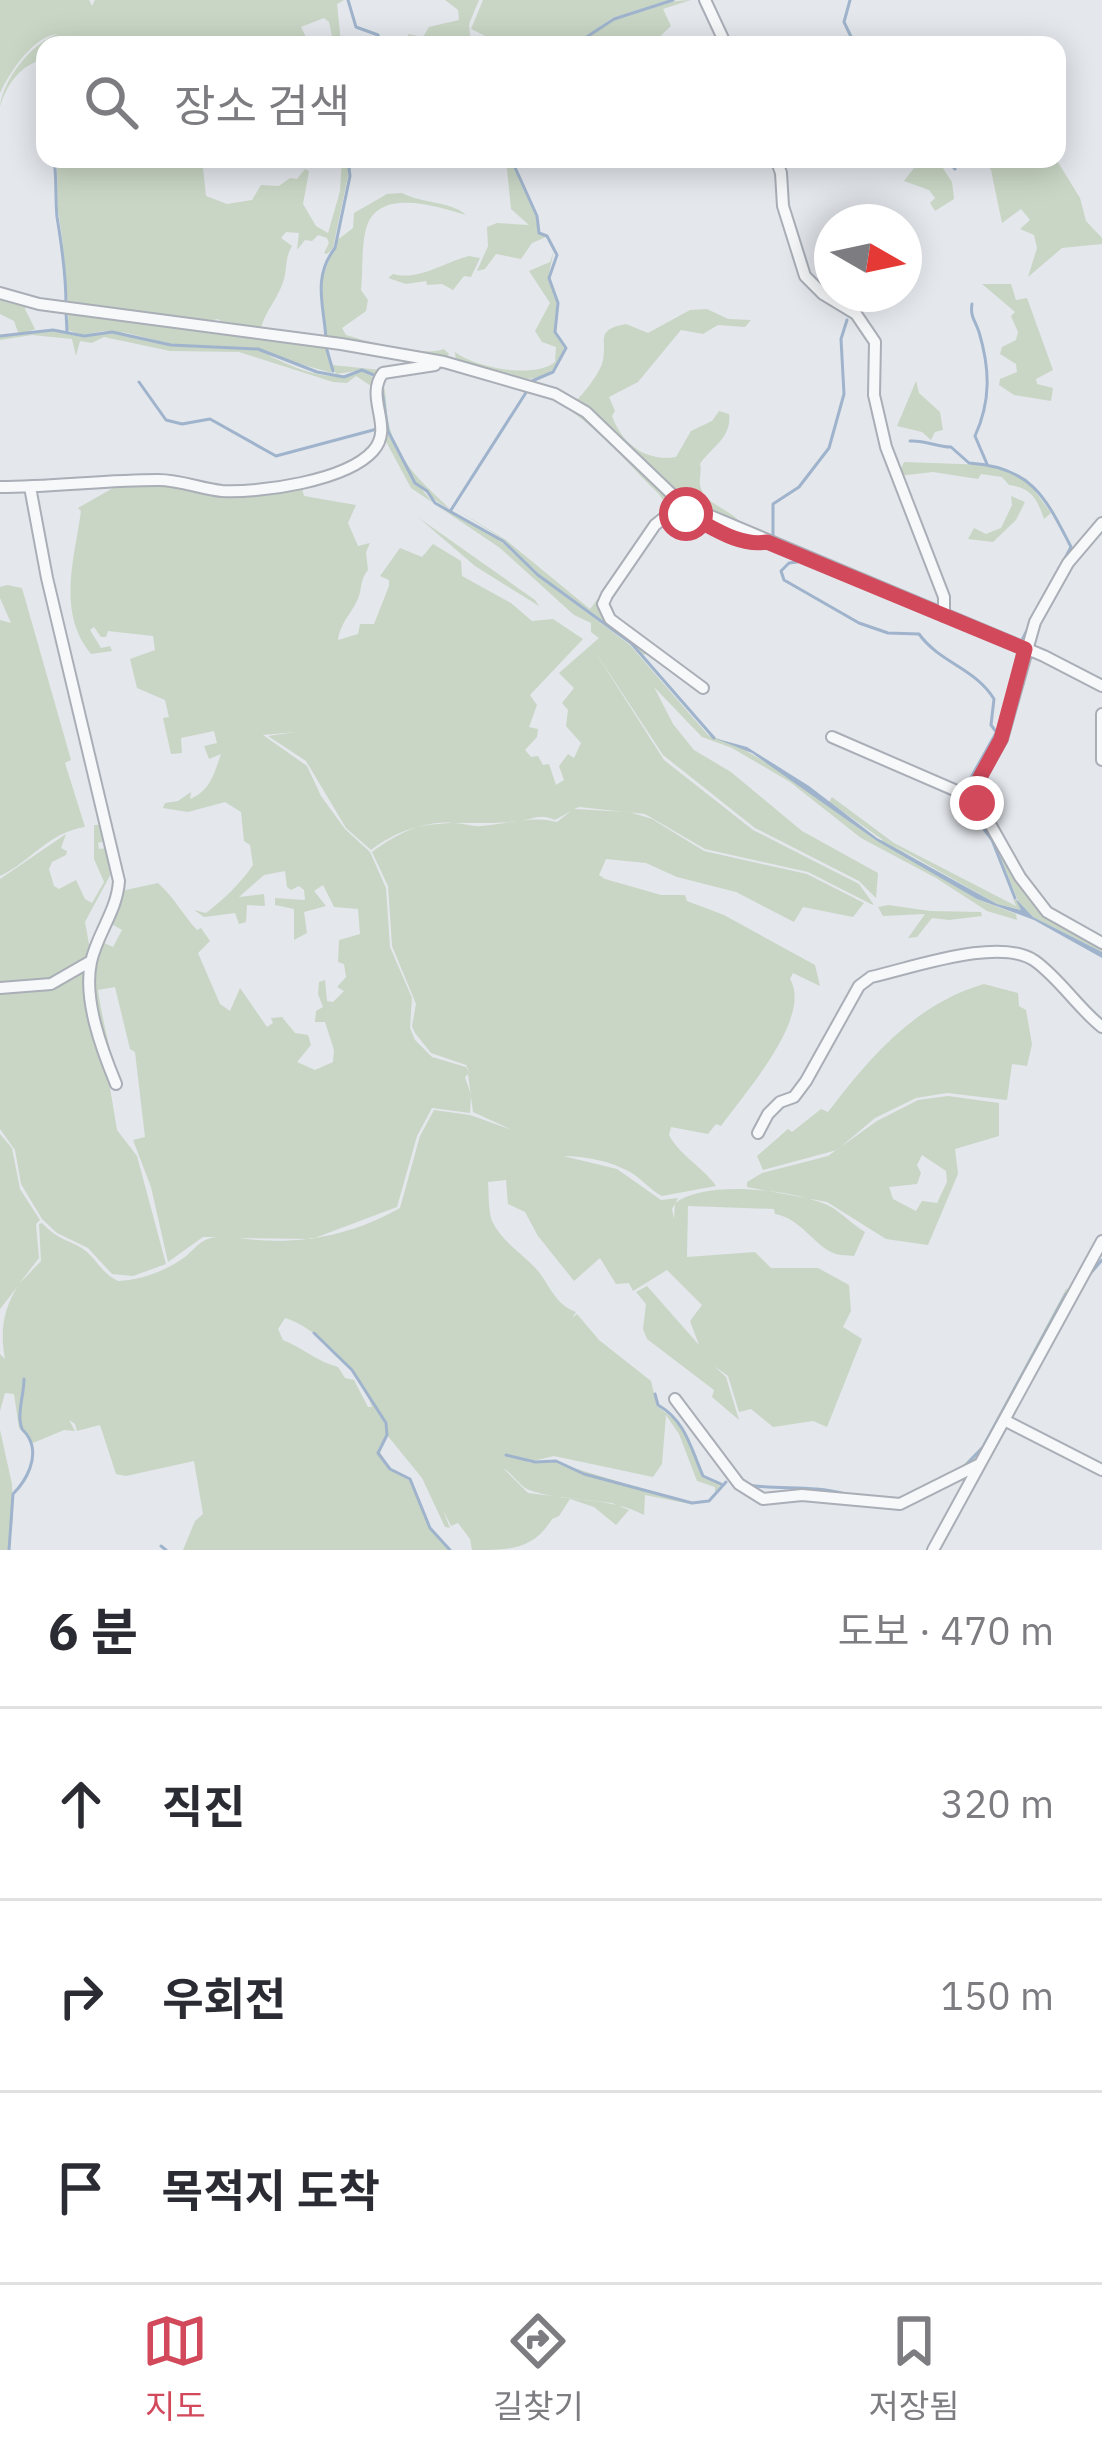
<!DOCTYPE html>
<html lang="ko">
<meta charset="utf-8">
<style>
:root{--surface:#fff;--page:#f7f7f7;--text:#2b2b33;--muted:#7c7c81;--line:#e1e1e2;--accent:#d1495b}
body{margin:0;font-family:"IBM Plex Sans","Noto Sans KR",sans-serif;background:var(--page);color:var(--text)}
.compass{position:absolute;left:814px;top:204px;width:108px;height:108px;border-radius:50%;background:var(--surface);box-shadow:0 6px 30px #0003;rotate:99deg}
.stop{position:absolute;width:36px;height:36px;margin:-27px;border:9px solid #d1495b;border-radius:50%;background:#fff}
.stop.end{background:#d1495b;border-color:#fff;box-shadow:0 3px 12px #0008}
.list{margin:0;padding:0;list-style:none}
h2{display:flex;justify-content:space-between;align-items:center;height:156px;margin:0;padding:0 48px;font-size:51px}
h2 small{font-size:39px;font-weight:400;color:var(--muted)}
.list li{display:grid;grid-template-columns:78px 1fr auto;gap:36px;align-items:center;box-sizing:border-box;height:192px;padding:0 48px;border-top:3px solid var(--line)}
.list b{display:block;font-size:45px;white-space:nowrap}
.list em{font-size:39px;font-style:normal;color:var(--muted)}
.icon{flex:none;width:66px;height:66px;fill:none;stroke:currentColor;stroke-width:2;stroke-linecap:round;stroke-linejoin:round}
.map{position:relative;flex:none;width:1102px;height:1550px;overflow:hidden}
.search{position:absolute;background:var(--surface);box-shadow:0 6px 30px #0003;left:36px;right:36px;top:36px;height:132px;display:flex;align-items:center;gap:30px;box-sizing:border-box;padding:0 42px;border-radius:24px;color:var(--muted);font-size:45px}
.sheet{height:732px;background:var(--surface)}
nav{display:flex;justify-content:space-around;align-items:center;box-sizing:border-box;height:168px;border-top:3px solid var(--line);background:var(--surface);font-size:33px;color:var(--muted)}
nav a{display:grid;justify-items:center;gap:6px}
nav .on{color:var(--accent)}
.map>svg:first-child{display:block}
</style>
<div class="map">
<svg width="1102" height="1550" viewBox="0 0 1102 1550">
<rect width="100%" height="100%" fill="#e4e7ec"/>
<path fill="#c9d6c5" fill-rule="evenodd" d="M0 0H89L92 6 95 0H344L337 4 341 43 344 45H334L329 22 324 18 301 27 307 39 304 45 293 41 282 45H173L197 40 165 45H86L81 40 84 45H45L40 60C18 68 6 86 0 107 2 81 32 42 58 34 34 35 10 72 0 93Z
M437 0H479L469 24 471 45H409L408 34 423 37 429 27 459 20 458 10 445 0Z
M483 0H669L612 18 582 39 564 42C590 41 594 27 616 19 638 11 667 0 691 0L663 9 671 26 651 45H504L471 29Z
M55 159H202L206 196 227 204 252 200 261 185 279 186 290 178 297 179 305 169 309 171 303 204 316 226 328 233 340 191 342 159H346L349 171 333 248 327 254 324 253 329 243 327 238 318 235 312 241 305 240 297 250 299 233 286 232 281 238 292 246C284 259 288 271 282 285 275 303 265 311 260 331L233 327 217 319 203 323 68 304C65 276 64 246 59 217 55 197 60 179 55 159Z
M506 159H514L512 164 538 221V233L546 237 532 243 521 259 496 254 485 269 477 271 488 246 487 227 497 223 529 225 511 209Z
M908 159H937L952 182 954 199 935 211 930 203 935 198 929 190 904 181 914 168Z
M984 159H1056L1080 198 1086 221 1102 238V244L1062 248 1028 277 1037 248 1034 235 1020 229 1030 220 1021 209 1002 223 991 170Z
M402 193C423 204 451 201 466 215 440 207 383 188 368 223 361 240 363 270 361 290L368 300 366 311 342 328 346 335C368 342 425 357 444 349L449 354 446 359 327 339 320 285 336 241 353 228 354 213 387 194Z
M554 250 548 278 557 302 554 332 564 348C551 401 492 372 456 361L455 352C476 368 535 379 555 362L556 347 542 342 535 331 550 303 529 271 550 262Z
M469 256 480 258 471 277 464 276 453 290 442 284 427 285 426 281 406 284 388 278 393 274C419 281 442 263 469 256Z
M982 284H1011L1016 300 1027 298 1053 370 1036 379 1037 384 1053 388 1051 401 1014 395 999 385 1000 379 1017 372 1016 364 1000 354 1002 347 1016 340 1018 332 1011 316 1015 312Z
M0 295 26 304 25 309 35 329 20 335 53 331 81 337 109 333 179 346 127 333 104 331 82 335 68 330V310L325 346 332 373 268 355C292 367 332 385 356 371L336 374 332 365 381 370 377 375 361 370 376 379 371 386 356 376 347 383 333 382 239 352 170 351 104 337 92 343 80 341 76 356 72 339 32 335 0 340V337L19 335 14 321 0 314Z
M707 309 728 319 751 320 745 327 718 325 703 334 681 330 638 382 609 397 615 411 612 416C622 444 646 462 676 457L691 431 712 421 719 411 729 414C732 438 712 446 700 464 702 471 699 478 700 485 704 507 737 509 745 530L688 504 576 401C584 393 601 372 603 360 607 339 595 330 626 324L648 333 690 310Z
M381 378C388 393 385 409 389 425 398 463 425 485 450 509 435 502 420 488 410 475L433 503 496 537 538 576 630 645 708 735 740 747 775 768 877 841 883 840 829 802 832 797 894 843 1016 906 1013 898 1019 903 993 840 966 803 968 798 1055 922 1102 946V952L1033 917 1021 905 1022 910 997 904 893 845 977 899 1016 914 1017 920 987 911 936 878 861 838 790 782 732 748 702 737 654 687 673 724 694 750 731 772 802 831 878 873 876 898 859 881 755 828 663 755 592 647 664 760 753 830 859 884 874 905 871 904 808 872 705 849 645 814 579 807 574 809 629 812 652 819 704 851 807 874 864 903 853 917 803 907 794 922 736 892 677 877 646 863 606 859 599 875 605 879 661 895H685L687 901 724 915 815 965 820 986 793 973 790 979C813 1017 744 1094 721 1126L716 1124 708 1134 671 1127 669 1135C681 1157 702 1166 716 1186L662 1196C650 1190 642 1179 630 1172 610 1161 585 1156 563 1156L617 1169 661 1200 678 1198 672 1209 674 1219 675 1203C707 1179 790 1190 825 1204 840 1210 851 1224 865 1232L854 1256C847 1255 840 1256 833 1253 813 1244 800 1218 775 1214L774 1209 688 1206 687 1257 755 1252 771 1268H818L849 1285 851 1311 843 1327 862 1339 827 1427 813 1421 773 1427 751 1409 739 1412 728 1376 714 1366 726 1377 739 1420 712 1397 714 1390 647 1339 643 1329 646 1304 636 1292 647 1286 699 1345 690 1321 702 1305 667 1270 633 1291 629 1283 616 1284 600 1258 574 1281 538 1236 525 1212 508 1204 506 1180 488 1182C489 1194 488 1210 492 1221 502 1242 524 1255 538 1271 550 1286 556 1305 576 1312L572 1318 577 1314 599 1340 651 1381 657 1406 675 1420 690 1443 703 1477 721 1485 715 1492V1487L697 1481 679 1434 666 1415 662 1464 653 1477 554 1456 533 1461 512 1456 531 1463 551 1461 695 1505 645 1495 644 1515C608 1496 570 1503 532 1491 520 1488 514 1474 503 1468L528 1493 612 1503 629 1510 616 1525 594 1507 570 1499 559 1516 552 1519C533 1550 510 1550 472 1550L470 1539 458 1523 451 1526 443 1510 450 1528 445 1527 422 1478 387 1435 378 1449 390 1469 409 1480 430 1528 449 1550H183L195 1521 203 1514 194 1461 126 1476 116 1474 100 1425 77 1431 75 1424 69 1420 75 1431 64 1430 33 1443 19 1428 14 1394 5 1393 0 1411V1354L5 1359C0 1332 3 1309 18 1286L0 1309V1134L12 1148 20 1189 40 1220 36 1224 39 1258 19 1284 41 1261 39 1224 42 1223C61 1243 71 1239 87 1252 99 1263 103 1274 118 1281 141 1280 166 1271 185 1257 197 1247 201 1238 218 1237H203L168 1262 151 1187 133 1140 145 1137 135 1052 130 1049 115 987 98 990C102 1018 112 1062 122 1088L116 1083C103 1037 80 988 102 942L113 947 122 930 110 923 121 891 158 883C174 897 183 915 197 930L201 928 210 941 198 953 220 1004 230 1011 240 988 267 1027 273 1023 271 1018 282 1017 295 1033 308 1035 311 1045 297 1062 315 1070 333 1062 334 1050 325 1022H315L316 1011 323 1007 318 994 319 982 325 980 327 1001 333 1002 344 991 337 987 346 977 344 964 338 962 339 940 360 934 358 909 334 907 323 885 314 891 326 906 304 912 307 933 294 940V909L275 905V898L305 900 304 890 299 886 291 890 287 887 285 871 264 875 239 897 264 894 265 906 247 905 246 922 239 924 235 913 204 917 194 910 206 913C224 899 240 884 253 865L250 845 244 841 241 812 225 802 188 812 163 808 165 803 178 801 191 792 190 799C210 791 214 774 221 754L209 759 204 746 217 743 214 731 181 738 182 753 171 754 163 718 169 717 165 700 137 688 130 659 155 650 153 636 108 631 106 637H101L94 627 90 630 101 648 110 646 112 651 91 654C56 612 75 557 81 511L78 508 113 488 38 490 165 481 212 490 302 488 304 496 356 505 348 523 358 546 370 543 366 552 368 570C359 581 363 589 357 601 350 615 340 624 338 640L358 634 360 624H374L389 586V580L380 576 400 548 422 557 433 544 461 561 462 576 511 603 532 621 553 619 583 639 530 695 537 705 529 727 538 729 537 737 525 750 531 757 538 756 543 765 549 764 556 785 564 780 559 766 568 754 574 758 581 743 566 726 568 710 562 703 574 688 559 673 599 638 591 632V623L574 615 500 548 411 488 383 436 384 431 388 434 409 474 388 429ZM296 732 268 736 306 761 346 828 371 850C422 811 462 828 519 821 535 819 539 813 555 820L571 811 557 822C533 815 507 824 482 826 472 827 463 823 453 823 423 820 395 835 372 852L388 886 392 946 416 1004 412 1026 415 1033 431 1053 466 1065 470 1074 466 1067 432 1057 415 1040 410 1028 412 998 390 947 386 888 370 852 345 829 321 796 307 766 263 735ZM468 1074 473 1112 512 1130 470 1115 434 1110 420 1136 400 1208C349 1237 295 1246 238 1238L312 1239 397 1207 417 1136 432 1108 470 1113 471 1095 465 1077ZM285 1318C318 1328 362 1374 372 1407H368L354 1380 345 1378 338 1367C316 1361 303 1348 283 1340L278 1329Z
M916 381 919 393 940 412 943 430 935 432 931 440 922 432 897 426Z
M530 388 567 401 656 485 760 541H751L671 509 664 511 666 505 659 494C629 466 568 391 527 393Z
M904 462 988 465 1026 479 1051 513 1044 519C1037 499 1032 488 1009 485L1002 477 981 474 978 479 933 472 898 476Z
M1011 496 1025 502 1016 520 993 542 968 539 974 528 986 534 1001 528 1012 505Z
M454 508 506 540 590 609 617 574 601 606 654 652 643 655 632 642 539 574 504 540Z
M419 518 535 600 539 606 475 566Z
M7 585 22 588 71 760 65 763 85 827C47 833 32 861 0 876V620L11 623 0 598V587Z
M94 825H101L105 841 98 843 99 849 107 848 113 870 85 922 91 955 61 977 0 987V879L66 834 61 848 67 851 66 855 52 862 49 869 54 886 59 889 76 880 85 899 92 903 104 882 94 859Z
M888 905 930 911 981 912 982 916 949 920 932 918 917 937 908 938 925 914 883 916 878 907Z
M89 968 88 994 115 1088H110L117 1130 137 1156 166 1264 133 1276 112 1274 88 1248 57 1233 42 1219 21 1184 15 1150 0 1129V991L54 987Z
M984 984 1018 993 1019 1006 1026 1010 1032 1044 1027 1066 1012 1064 1007 1100 947 1093 916 1098 875 1118 837 1150 763 1170 757 1156 788 1129 792 1132 821 1109 828 1112C870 1057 915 1004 984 984Z
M948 1096 999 1103V1136L955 1149 958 1174 928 1245 886 1239 827 1202 747 1187V1182L762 1173 828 1156 877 1121 918 1100ZM922 1155 946 1171 947 1182 937 1203 922 1201 916 1211 893 1199 889 1187 917 1184 921 1173 917 1165Z
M1072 1288 977 1463 911 1496 961 1467 982 1446 1066 1289Z
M0 1430 12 1484 13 1519 8 1550H0Z"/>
<path fill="#9fb4cc" d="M714 738 747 747 809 786 877 838 997 904 1021 910 1015 898 1033 917 1102 952V958L1034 920 977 899 877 841 752 753Z"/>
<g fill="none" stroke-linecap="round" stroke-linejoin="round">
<path stroke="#9fb4cc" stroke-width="3" d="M348 0 356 27 378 35 382 45
M850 0 844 22 855 45
M565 41 582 40 614 19 673 0
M54 159C57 179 55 197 57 217 62 247 66 275 66 304
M947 159 955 169
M513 163 537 216 539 233 547 236 557 255 549 278 558 303 555 332 566 348 553 372 532 381
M972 304C970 317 975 320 979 332 990 369 991 401 975 436L987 464
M66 312 67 331
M0 336 53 330 84 336 112 332 171 345 258 349 317 372 344 377 362 370 376 376
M326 339C324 305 312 278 335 248L350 176 348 159
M327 350 333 371
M139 382 166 420 182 424 210 419 276 456 377 429
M382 390 388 431 415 483 427 491 435 503 503 541 538 575 631 643 714 738
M910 441C926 440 936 447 951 447L969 463C1031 467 1045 496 1071 547L1064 560
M451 510 527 391
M773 537V504L799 487 829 448 844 394 841 339 847 320
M797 562 789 563 781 571 784 580 859 623 888 633 919 634C940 663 975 668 994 699L991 725 997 733
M1022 640 1059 568
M1002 719 1018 652
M996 733 969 781 965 803 992 840 1015 898
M1089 1275 1102 1260
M314 1333 352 1370 386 1423 387 1435 378 1453 390 1469 410 1479 430 1528 450 1550
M655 1394 658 1405C686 1421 691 1449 703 1476L721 1484
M506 1455 535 1462 556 1461 584 1474 692 1503 709 1501 726 1482
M966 1465 983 1447 1066 1294
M748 1485C781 1490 812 1485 845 1494
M161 1546 166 1550
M9 1550 13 1494C27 1480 39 1457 29 1438 23 1427 22 1434 20 1420 19 1406 24 1393 24 1379"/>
<defs>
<path id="minor" d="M705 0 726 45
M776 159 781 173 783 206 805 276 823 294 856 314 875 342 874 395 886 447 944 597V616
M0 293 39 304 341 344 444 362 555 394 586 412 682 504 1044 656 1102 686
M0 487C53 487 105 480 158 480 181 480 201 489 222 491 260 493 346 481 373 451 395 427 364 398 383 373L435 365
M30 487 47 578 119 881C117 911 97 934 91 962 83 1000 102 1050 116 1084
M1102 523 1068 563 1035 622 1002 739 972 792 1020 877 1047 912 1102 943
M703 688 610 619 603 604 607 595 655 525 670 513C703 513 730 548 764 542
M1102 714V760
M832 737 973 798
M0 988 51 984 91 961
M758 1133 768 1114 780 1102 794 1097 806 1081 859 986 871 977C912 968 1000 936 1035 961 1060 979 1078 1008 1102 1027
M675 1399 739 1484 763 1499 802 1495 900 1504 980 1464
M1004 1420 1102 1470
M933 1550 1102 1241"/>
</defs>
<use href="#minor" stroke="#a9aeb7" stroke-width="14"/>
<use href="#minor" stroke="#f7f8fa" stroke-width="10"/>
</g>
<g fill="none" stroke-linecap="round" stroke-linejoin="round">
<path stroke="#d1495b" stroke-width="15" d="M686 514C711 526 738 547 767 542L1025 649 1001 739 972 792 977 803"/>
</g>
</svg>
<svg class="compass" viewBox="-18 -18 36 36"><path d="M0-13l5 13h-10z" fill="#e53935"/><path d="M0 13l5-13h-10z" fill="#7c7c81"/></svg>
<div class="stop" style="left:686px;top:514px"></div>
<div class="stop end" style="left:977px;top:803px"></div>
<div class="search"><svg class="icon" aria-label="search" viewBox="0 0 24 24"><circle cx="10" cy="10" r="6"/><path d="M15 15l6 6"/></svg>장소 검색</div>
</div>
<section class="sheet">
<h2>6 분<small>도보 · 470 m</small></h2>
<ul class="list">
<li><svg class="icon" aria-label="ahead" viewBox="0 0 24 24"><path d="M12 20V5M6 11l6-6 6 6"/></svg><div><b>직진</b></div><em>320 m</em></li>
<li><svg class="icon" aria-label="right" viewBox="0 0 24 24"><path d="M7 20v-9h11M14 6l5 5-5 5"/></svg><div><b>우회전</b></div><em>150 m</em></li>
<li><svg class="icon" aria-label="arrive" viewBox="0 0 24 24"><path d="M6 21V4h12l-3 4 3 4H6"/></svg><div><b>목적지 도착</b></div></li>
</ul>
</section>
<nav>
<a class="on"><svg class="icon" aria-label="map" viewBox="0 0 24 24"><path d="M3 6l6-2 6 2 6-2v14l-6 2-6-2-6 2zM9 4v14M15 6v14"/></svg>지도</a>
<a><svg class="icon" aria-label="directions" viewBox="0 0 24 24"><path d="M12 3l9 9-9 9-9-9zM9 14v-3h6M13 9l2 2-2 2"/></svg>길찾기</a>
<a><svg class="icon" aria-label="saved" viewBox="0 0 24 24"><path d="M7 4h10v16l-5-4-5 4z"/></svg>저장됨</a>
</nav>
